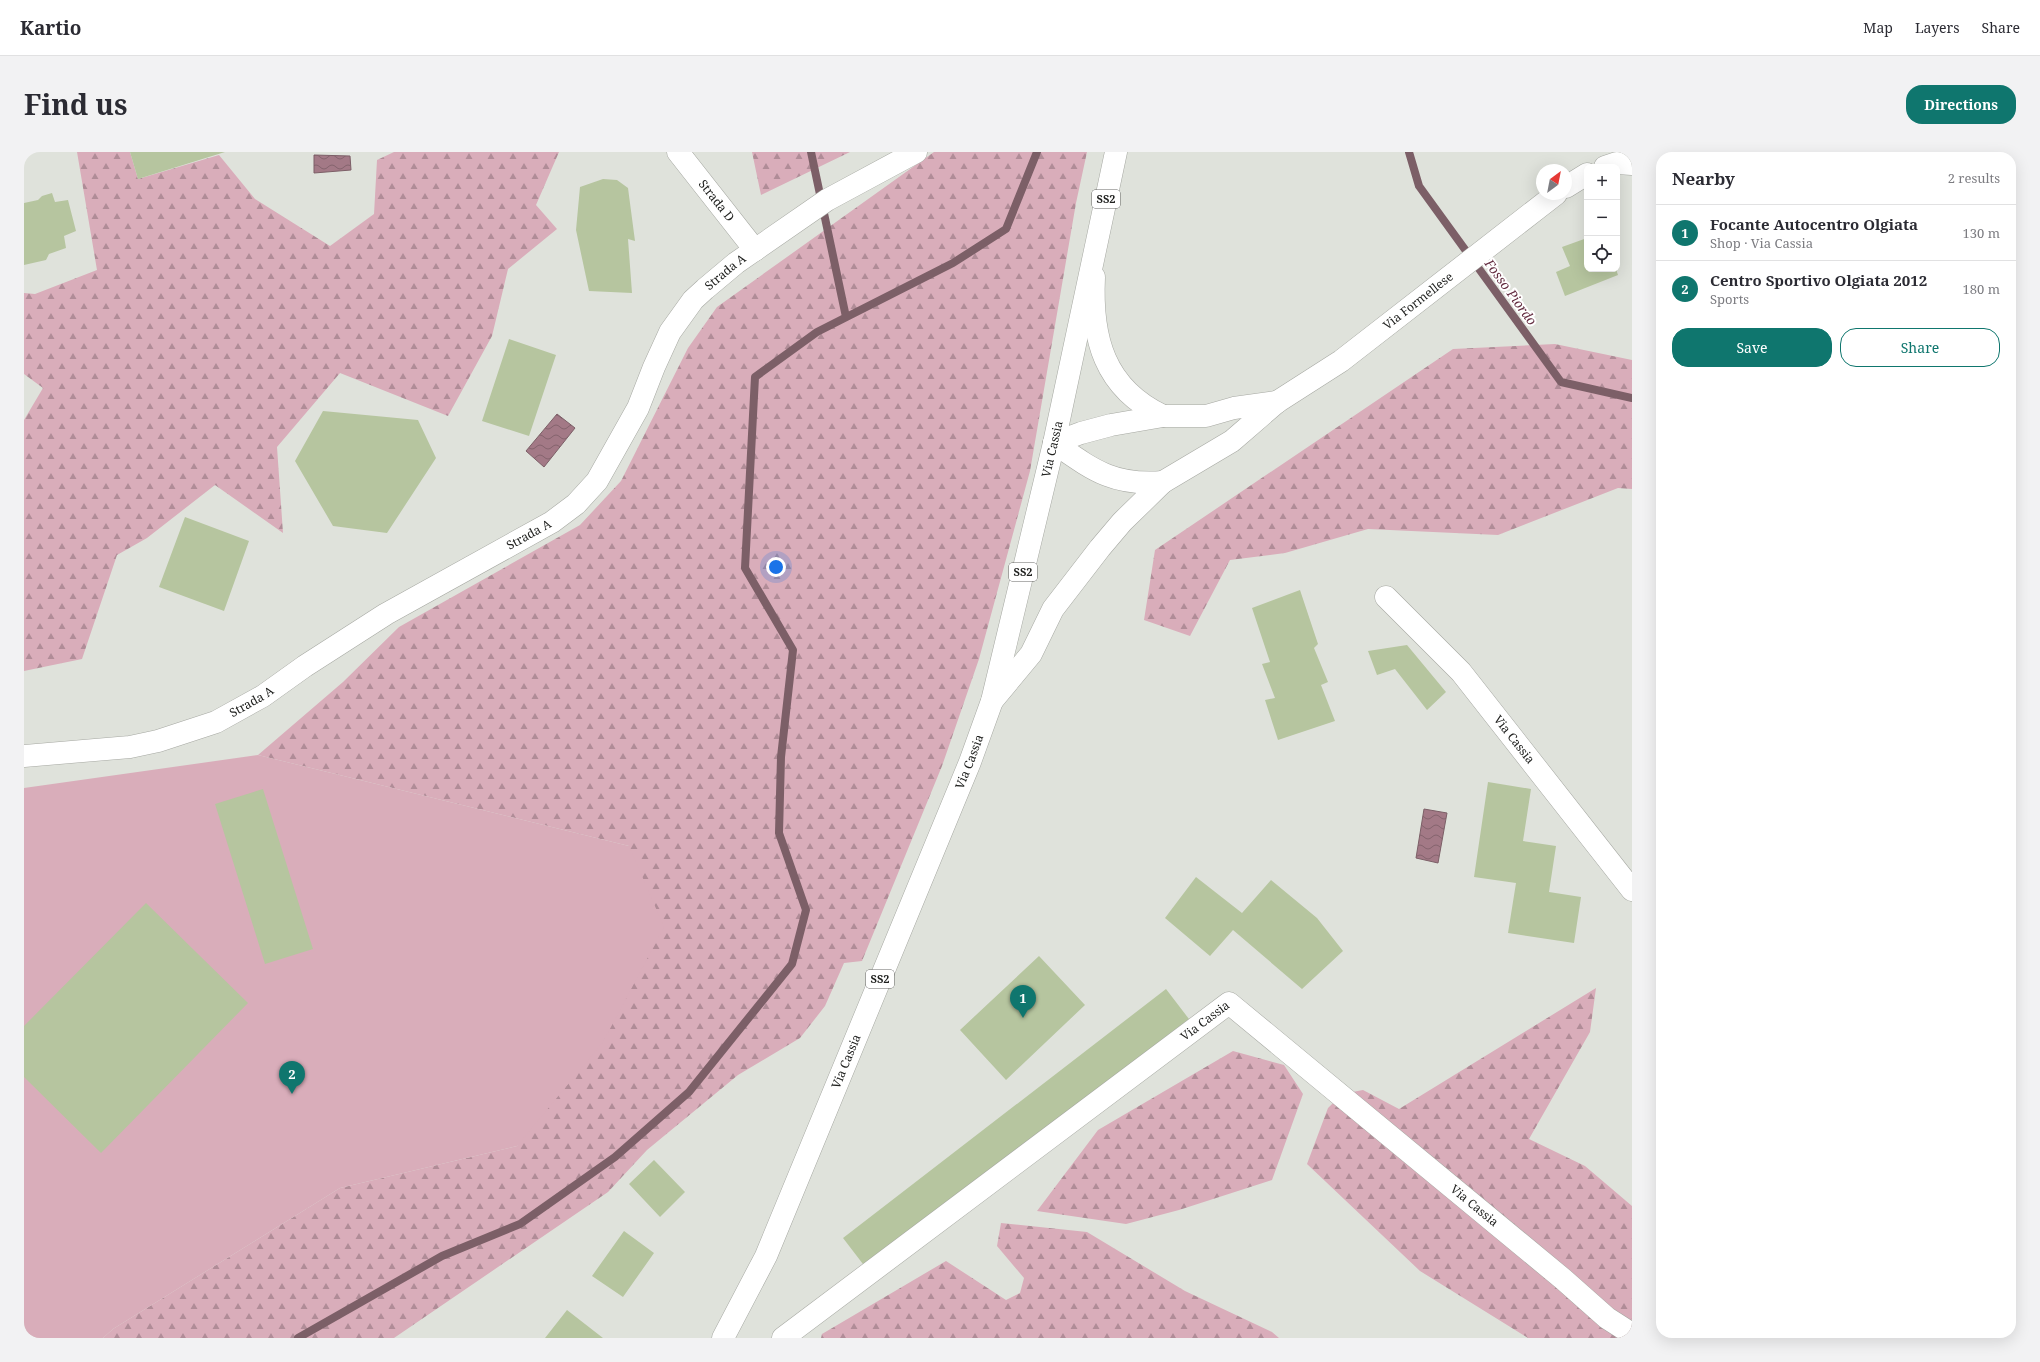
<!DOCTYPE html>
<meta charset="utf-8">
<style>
:root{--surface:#fff;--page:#f2f2f3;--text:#2b2b33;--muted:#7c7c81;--line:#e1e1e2;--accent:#0f766e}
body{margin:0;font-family:"Noto Serif",serif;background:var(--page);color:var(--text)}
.controls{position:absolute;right:12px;top:12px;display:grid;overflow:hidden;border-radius:8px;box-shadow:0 4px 16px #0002}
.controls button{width:36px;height:36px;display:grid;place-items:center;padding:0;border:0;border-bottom:1px solid var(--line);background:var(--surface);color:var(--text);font:20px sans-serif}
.compass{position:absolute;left:1512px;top:12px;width:36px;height:36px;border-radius:50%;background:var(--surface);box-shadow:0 4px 16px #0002;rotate:32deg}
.you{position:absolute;left:752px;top:415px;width:14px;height:14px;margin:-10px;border:3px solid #fff;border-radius:50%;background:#1a73e8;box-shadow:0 0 0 6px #1a73e833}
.badge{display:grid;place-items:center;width:26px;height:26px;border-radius:50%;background:var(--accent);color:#fff;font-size:13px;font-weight:700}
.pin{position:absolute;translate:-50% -33px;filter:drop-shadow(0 1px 2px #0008)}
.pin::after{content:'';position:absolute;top:21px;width:14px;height:12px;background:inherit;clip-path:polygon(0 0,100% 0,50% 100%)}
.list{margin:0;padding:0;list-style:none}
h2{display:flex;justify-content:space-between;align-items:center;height:52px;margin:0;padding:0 16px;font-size:17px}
h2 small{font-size:13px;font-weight:400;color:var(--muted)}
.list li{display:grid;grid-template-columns:26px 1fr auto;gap:12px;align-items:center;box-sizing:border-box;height:56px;padding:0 16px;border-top:1px solid var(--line)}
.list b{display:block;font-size:15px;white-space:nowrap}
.list p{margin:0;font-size:13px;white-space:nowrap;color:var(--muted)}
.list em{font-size:13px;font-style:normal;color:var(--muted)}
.actions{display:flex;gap:8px;padding:12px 16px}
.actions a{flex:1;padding:9px 0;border:1px solid var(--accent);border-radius:16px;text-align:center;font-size:14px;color:var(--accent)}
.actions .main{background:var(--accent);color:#fff}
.icon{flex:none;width:22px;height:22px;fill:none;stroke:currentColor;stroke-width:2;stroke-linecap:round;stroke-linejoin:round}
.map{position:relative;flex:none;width:1608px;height:1186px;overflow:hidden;border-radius:16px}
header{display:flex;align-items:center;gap:24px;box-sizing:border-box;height:56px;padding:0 20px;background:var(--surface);border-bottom:1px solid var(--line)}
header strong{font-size:19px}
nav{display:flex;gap:22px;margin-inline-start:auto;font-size:14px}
.intro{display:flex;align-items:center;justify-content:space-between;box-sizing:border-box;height:96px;padding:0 24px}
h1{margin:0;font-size:28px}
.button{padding:10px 18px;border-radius:16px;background:var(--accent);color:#fff;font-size:14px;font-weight:700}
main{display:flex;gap:24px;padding:0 24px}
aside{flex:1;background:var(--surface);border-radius:16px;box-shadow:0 4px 16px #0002}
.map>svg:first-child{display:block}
</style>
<header>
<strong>Kartio</strong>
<nav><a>Map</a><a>Layers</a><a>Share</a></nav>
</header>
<div class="intro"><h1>Find us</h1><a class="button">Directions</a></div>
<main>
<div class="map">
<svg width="1608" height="1186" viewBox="0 0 1608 1186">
<defs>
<pattern id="forest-firs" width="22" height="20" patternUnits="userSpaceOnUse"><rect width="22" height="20" fill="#d9adba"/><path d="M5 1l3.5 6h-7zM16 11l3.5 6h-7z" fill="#b08c97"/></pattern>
<pattern id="water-waves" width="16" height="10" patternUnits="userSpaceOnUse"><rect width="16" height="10" fill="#a37986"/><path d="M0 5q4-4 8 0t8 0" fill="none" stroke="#84636d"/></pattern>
</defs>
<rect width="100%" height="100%" fill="#dfe2db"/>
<path fill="url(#forest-firs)" d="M53 0H106L114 27 195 3 231 47 306 94 350 62 353 8 370 0H535L512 53 533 77 484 117 468 184 424 264 316 221 253 295 259 381 191 333 123 386 93 403 58 507 0 519V268L19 236 0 222V141L11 142 73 118Z
M728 0H826L737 43Z
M910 0H1063L1052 51 1006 319 955 507 918 614 838 809 820 811 801 854 776 886 714 923 623 998 584 1040 370 1186H79L89 1177 316 1036 493 994 605 694 234 603 319 530 375 475 556 373 597 329 664 196 693 155Z
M1531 192 1608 208V337L1594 336 1474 383 1344 377 1261 401 1206 408 1166 484 1120 468 1131 398 1429 197Z
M1572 836 1566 880 1505 987 1561 1014 1608 1054V1186H1504L1396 1119 1283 1012 1304 956 1318 942 1339 938 1375 957Z
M1209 899 1260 913 1279 942 1248 1028 1155 1058 1102 1072 1013 1059 1074 978Z
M977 1071 1063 1080 1161 1139 1248 1180 1255 1186H797L798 1182 922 1109 982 1148 996 1141 1000 1126 973 1094Z"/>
<path fill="#d9adba" d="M234 603 605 694 640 775 579 890 493 994 316 1036 89 1177 79 1186H0V636Z"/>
<path fill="url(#water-waves)" stroke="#7c5f67" d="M290 3 326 4 327 18 290 21Z
M533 262 551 276 520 315 502 299Z
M1400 657 1423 661 1414 711 1392 706Z"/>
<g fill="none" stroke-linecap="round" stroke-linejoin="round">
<path stroke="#7c5f67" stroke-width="8" d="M787 0 822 165
M1385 0 1395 34 1537 230 1608 246
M274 1186 418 1104 496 1072 591 1005 665 940 768 812 782 758 755 681 757 605 769 498 721 416 731 225 793 180 929 111 982 77 1013 0"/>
</g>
<path fill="#b6c59f" d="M106 0H201L114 27Z
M579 27 593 28 604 36 611 89 604 87 608 141 565 139 552 78 556 35Z
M28 41 31 50 44 48 52 79 40 84 42 96 25 102 22 108 0 113V51L14 48 18 44Z
M1563 86V117H1592L1594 123 1541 144 1532 120 1546 114 1538 95Z
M485 187 532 203 505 284 458 269Z
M299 259 394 268 412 306 363 381 309 374 271 309Z
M161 365 225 389 200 459 135 435Z
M1276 438 1294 492 1290 496 1304 530 1297 533 1311 569 1254 588 1241 548 1251 546 1238 512 1246 510 1228 456Z
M1383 493 1422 540 1403 558 1371 517 1353 523 1344 499Z
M1464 630 1507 637 1499 689 1532 694 1525 740 1557 745 1550 791 1484 781 1492 731 1450 725Z
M239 637 289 797 241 812 191 652Z
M1172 725 1218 761 1247 728 1293 766 1319 799 1278 837 1209 778 1186 804 1141 766Z
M122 751 224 851 77 1001 0 925V874Z
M1015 804 1061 853 982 928 936 878Z
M1142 837 1165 867 842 1116 819 1086Z
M630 1008 661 1040 636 1065 605 1032Z
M600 1079 630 1101 599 1145 568 1124Z
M543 1158 579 1186H521Z"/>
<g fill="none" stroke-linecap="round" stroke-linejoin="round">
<defs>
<g id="minor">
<path id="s1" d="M654 0 731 98"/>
<path d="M1581 15 1593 11 1608 12"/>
<path d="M1542 35 1563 22"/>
<path d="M1070 125C1067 186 1080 236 1139 264"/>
<path d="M1030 291 1057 281 1087 273 1139 264H1182L1210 256 1253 250"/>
<path d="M1030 291C1069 318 1089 334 1139 330"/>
<path id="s2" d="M1362 445 1437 520 1608 738"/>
<path id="s3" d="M968 549 1007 502 1029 457 1076 396 1098 370 1139 330 1208 289 1253 250 1317 209 1532 42"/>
<path id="s4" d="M0 604 106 595 134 589 192 570 239 544 281 514 362 462 528 370 552 352 573 329 614 256 630 215 646 180 669 148 681 137 712 111 803 48 892 0"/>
<path id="s5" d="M759 1186 1205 851 1539 1127 1583 1166 1608 1182"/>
</g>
<g id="major">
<path id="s6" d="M699 1186 742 1104 946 610 968 549 1030 291 1092 0"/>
</g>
</defs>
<use href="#minor" stroke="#a6a8a2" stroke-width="23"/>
<use href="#major" stroke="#a6a8a2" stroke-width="23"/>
<use href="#minor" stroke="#fff" stroke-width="22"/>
<use href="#major" stroke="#fff" stroke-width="22"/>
</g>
<g text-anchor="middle" stroke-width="4" stroke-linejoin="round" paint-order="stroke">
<g fill="#fff" stroke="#646463" stroke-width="1">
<rect x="1068" y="38" width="28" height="18" rx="3"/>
<rect x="985" y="411" width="28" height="18" rx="3"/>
<rect x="842" y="818" width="28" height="18" rx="3"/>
</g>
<g font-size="11" font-weight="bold" fill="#212220">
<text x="1082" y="51">SS2</text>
<text x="999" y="424">SS2</text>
<text x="856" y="831">SS2</text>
</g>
<g font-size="12" fill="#212220" stroke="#fff">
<text dy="4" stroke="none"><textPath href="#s1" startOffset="62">Strada D</textPath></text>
<text dy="4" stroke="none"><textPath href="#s4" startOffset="897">Strada A</textPath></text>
<text dy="4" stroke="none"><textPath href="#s3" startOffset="593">Via Formellese</textPath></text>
<text dy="4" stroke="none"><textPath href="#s6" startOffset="951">Via Cassia</textPath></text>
<text dy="4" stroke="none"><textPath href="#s4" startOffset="561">Strada A</textPath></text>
<text dy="4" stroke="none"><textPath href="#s4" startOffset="237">Strada A</textPath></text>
<text dy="4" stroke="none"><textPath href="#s2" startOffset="192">Via Cassia</textPath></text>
<text dy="4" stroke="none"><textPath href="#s6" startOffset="627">Via Cassia</textPath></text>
<text dy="4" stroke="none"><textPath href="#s5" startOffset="528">Via Cassia</textPath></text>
<text dy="4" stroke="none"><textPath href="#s6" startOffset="303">Via Cassia</textPath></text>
<text dy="4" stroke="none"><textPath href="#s5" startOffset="876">Via Cassia</textPath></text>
</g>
<g font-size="13" font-style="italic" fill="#622b3f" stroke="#fff">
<text transform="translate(1487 140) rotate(54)" y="5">Fosso Piordo</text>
</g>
</g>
</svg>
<div class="controls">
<button>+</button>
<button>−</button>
<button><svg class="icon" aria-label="locate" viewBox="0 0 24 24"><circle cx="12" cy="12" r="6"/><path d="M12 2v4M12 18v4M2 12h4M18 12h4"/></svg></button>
</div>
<svg class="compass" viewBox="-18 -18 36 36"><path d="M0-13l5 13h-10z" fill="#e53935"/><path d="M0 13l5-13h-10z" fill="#7c7c81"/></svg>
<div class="you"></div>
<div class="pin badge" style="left:999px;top:866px">1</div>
<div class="pin badge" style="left:268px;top:942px">2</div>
</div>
<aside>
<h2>Nearby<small>2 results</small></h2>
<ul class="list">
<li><span class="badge">1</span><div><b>Focante Autocentro Olgiata</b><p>Shop · Via Cassia</p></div><em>130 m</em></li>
<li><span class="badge">2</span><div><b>Centro Sportivo Olgiata 2012</b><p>Sports</p></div><em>180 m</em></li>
</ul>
<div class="actions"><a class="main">Save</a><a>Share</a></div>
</aside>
</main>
